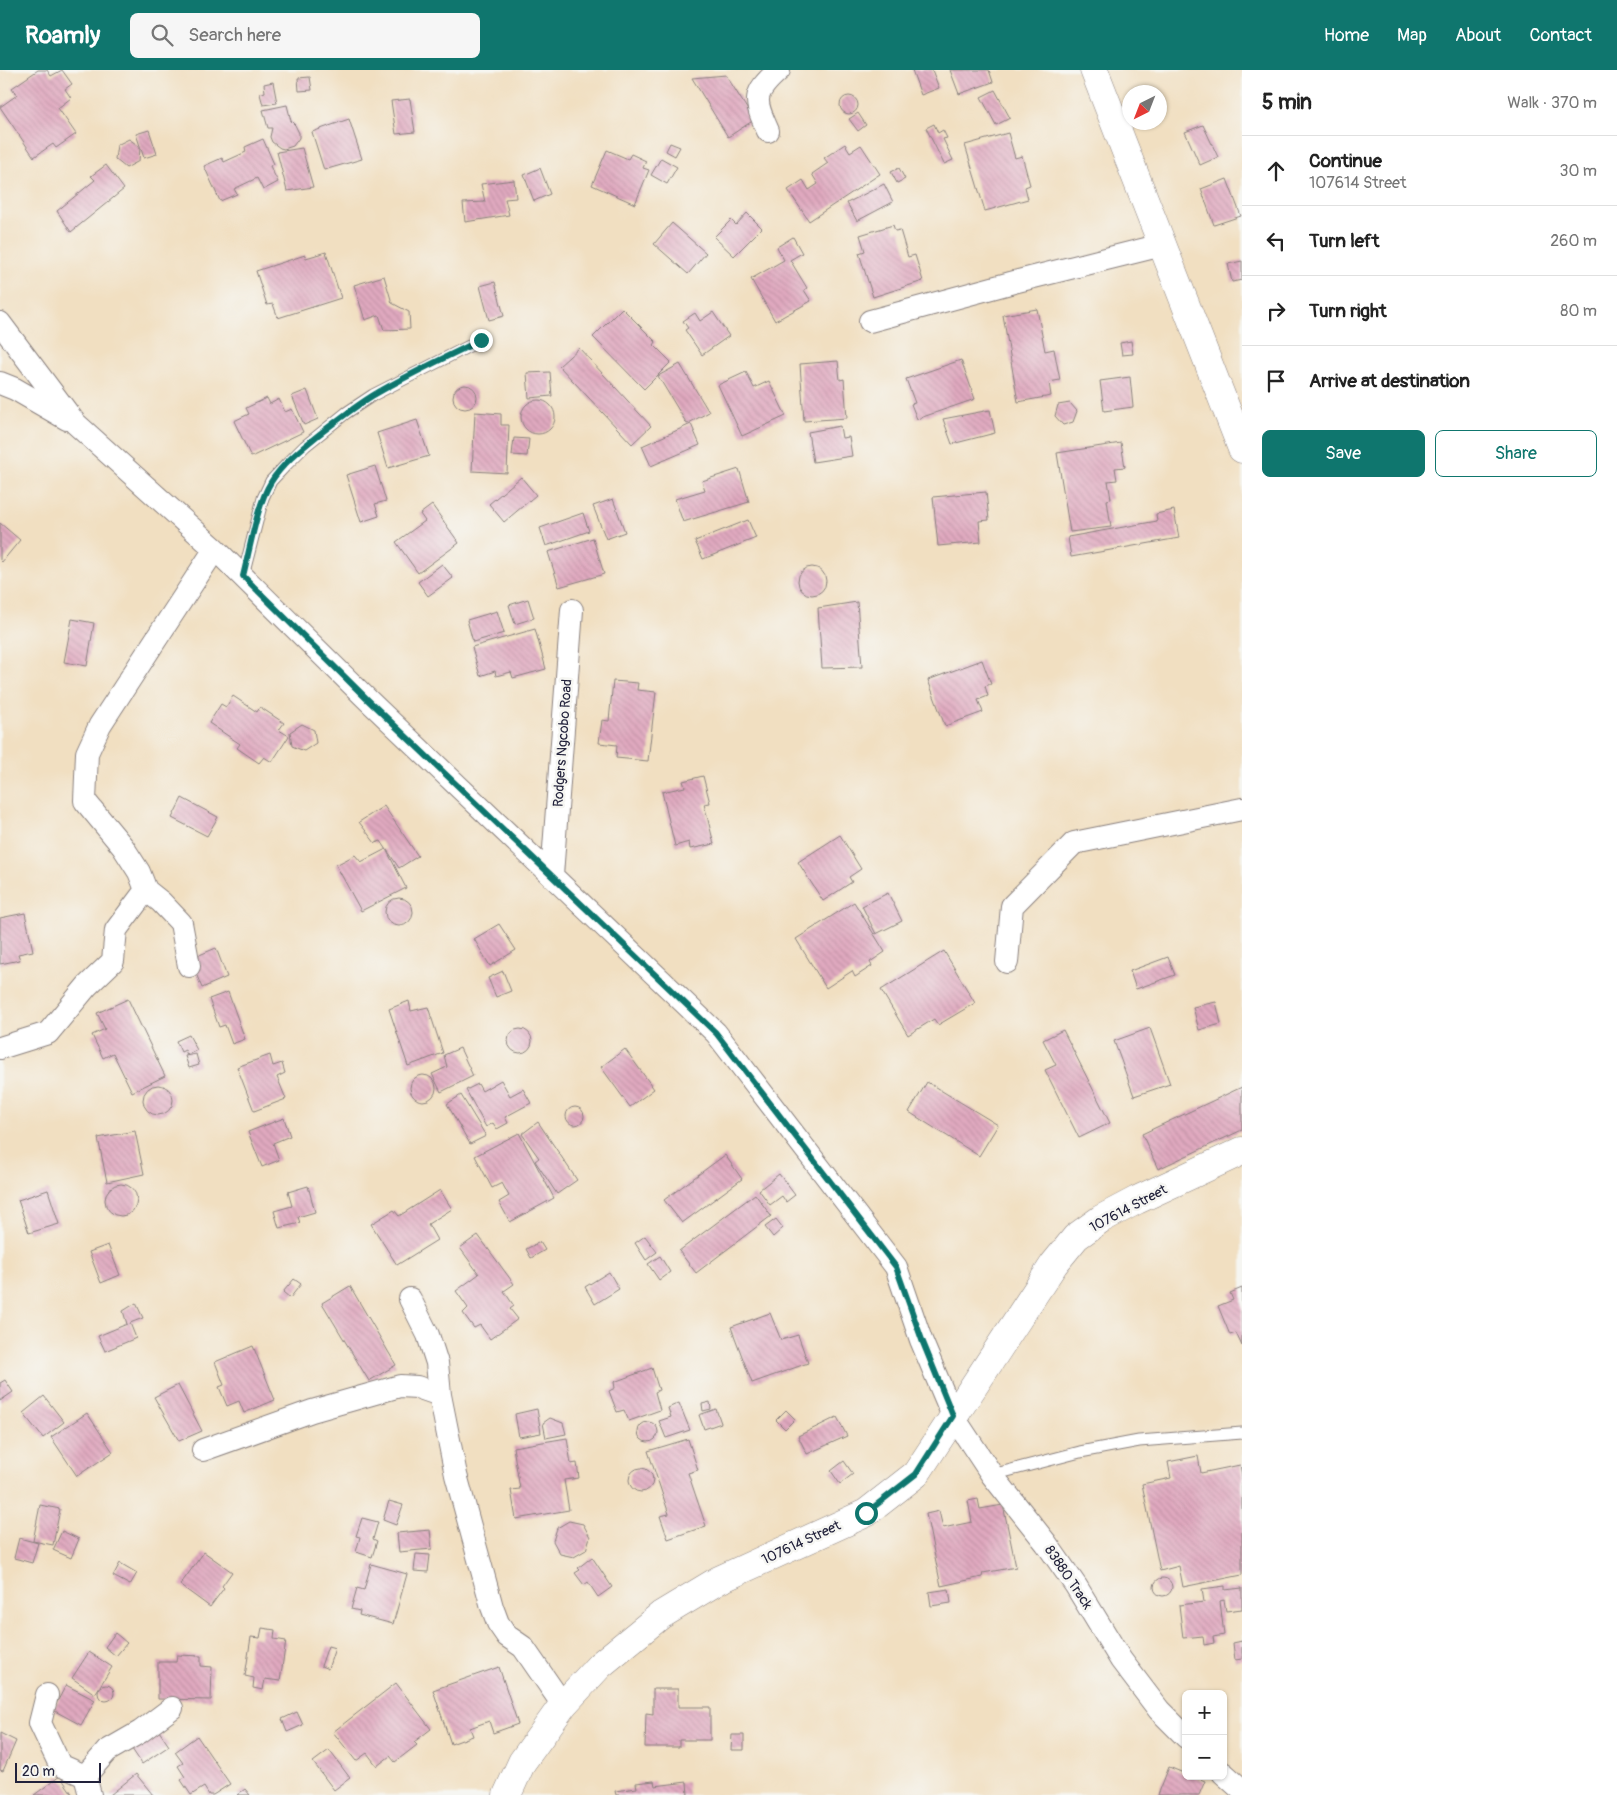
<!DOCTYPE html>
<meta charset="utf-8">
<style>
:root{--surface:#fff;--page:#f6f6f6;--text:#222;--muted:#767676;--line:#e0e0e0;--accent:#0f766e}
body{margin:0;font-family:Pangolin,sans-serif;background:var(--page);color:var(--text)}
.controls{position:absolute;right:15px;bottom:15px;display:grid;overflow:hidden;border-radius:8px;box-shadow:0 1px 4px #0004}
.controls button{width:45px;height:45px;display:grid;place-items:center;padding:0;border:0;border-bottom:1px solid var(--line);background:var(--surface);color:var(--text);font:25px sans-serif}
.compass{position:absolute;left:1122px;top:15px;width:45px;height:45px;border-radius:50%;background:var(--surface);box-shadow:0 1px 4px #0004;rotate:222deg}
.scale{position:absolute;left:15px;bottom:12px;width:86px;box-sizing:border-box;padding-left:5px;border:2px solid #22223b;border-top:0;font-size:14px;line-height:18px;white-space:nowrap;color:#22223b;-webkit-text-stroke:4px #f6f6f2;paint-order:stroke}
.stop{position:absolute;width:15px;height:15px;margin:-11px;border:4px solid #0f766e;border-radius:50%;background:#fff}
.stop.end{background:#0f766e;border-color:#fff;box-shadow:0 1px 5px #0008}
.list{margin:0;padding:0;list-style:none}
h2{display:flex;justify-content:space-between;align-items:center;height:65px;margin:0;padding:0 20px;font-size:21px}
h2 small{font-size:16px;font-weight:400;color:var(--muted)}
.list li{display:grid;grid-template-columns:32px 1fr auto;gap:15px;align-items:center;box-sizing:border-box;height:70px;padding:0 20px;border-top:1px solid var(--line)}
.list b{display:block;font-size:19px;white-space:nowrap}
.list p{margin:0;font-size:16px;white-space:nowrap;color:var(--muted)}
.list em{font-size:16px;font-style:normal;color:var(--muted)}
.actions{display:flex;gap:10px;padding:15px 20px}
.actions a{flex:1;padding:11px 0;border:1px solid var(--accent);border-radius:8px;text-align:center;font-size:18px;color:var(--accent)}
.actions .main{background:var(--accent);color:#fff}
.icon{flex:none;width:28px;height:28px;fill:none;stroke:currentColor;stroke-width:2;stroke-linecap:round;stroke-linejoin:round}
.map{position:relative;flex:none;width:1242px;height:1725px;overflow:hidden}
header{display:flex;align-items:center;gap:30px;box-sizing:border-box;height:70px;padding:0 25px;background:var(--accent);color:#fff}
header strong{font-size:24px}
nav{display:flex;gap:28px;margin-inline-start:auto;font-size:18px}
.search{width:350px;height:45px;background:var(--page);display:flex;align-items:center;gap:12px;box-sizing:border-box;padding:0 18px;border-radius:8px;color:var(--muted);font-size:19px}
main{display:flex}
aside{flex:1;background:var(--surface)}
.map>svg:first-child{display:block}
</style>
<header>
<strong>Roamly</strong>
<div class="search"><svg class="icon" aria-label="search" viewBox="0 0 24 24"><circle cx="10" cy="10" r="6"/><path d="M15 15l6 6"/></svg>Search here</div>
<nav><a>Home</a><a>Map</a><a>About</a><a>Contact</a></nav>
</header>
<main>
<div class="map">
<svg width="1242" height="1725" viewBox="0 0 1242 1725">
<defs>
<pattern id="building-back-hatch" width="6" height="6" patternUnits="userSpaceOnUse" patternTransform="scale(1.25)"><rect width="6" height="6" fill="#e0a9bf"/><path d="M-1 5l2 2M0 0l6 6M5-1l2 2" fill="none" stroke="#c091a5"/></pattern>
</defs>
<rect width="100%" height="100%" fill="#f6f6f2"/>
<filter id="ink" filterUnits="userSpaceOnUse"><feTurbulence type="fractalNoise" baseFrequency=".02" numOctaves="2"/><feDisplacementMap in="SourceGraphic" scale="10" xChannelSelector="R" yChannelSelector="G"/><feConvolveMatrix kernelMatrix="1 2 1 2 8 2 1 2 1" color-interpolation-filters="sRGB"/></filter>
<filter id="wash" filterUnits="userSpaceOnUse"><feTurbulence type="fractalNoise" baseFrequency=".0096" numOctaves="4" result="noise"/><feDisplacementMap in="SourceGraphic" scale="20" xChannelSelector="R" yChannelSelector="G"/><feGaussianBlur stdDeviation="1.12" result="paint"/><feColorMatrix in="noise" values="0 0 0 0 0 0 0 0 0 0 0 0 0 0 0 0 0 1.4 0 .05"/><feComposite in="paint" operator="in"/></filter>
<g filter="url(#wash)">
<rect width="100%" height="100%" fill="#f1dfc1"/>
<g id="blocks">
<path fill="url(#building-back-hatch)" d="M38 0H47L51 6 62 0 72 14 65 19 71 28 58 38 76 64 56 78 53 74 34 87 0 37 17 25 12 18Z
M912 0H932L939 18 921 25Z
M950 0H989L993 12 959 24Z
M726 5 754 50 728 67 692 8Z
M310 7 312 20 299 21 298 8Z
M273 12 277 33 263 35 260 24 265 22 264 14Z
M995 20 1010 48 996 55 981 27Z
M840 35a9 9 0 1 1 18 0a9 9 0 1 1-18 0Z
M410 29 415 62 396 64 391 31Z
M287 35 291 51 295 55 299 63V68L293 76 284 79 280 78 272 72 270 67 272 58H268L263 40Z
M858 43 866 55 858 61 849 49Z
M349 49 362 89 324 100 312 62Z
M934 54 938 63 943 60 947 68 943 69 953 90 944 94 926 58Z
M1203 55 1218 87 1200 95 1185 62Z
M149 60 157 84 144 88 136 64Z
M1008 63 1015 88 1022 86 1030 115 1025 117 1028 129 985 141 965 75Z
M129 69 140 77 139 91 126 98 115 89 117 75Z
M263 69 274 94 270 96 278 112 263 120 257 108 234 119 237 124 220 131 204 96 222 88 224 92 246 82 245 77Z
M670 73 680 77 675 86 666 81Z
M845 74 850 82 861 75 880 104 809 151 788 120 803 110 809 120 818 114 812 104 828 93 824 88Z
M302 78 313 117 287 121 277 82Z
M607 80 628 89 631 84 646 91 643 98 649 100 635 134 592 115Z
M661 88 677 97 667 114 651 105Z
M106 95 124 119 71 162 57 141 95 110 91 106Z
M540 98 550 124 534 131 524 105Z
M899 98 905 109 897 113 891 102Z
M1227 109 1241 146 1214 155 1201 119Z
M514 110 516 128 505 129 509 145 465 152 463 133 485 132 481 114Z
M884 114 893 132 857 151 847 133Z
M747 143 762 158 734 186 714 167 731 150 736 155Z
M672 153 706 183 688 204 654 174Z
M893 155 895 161 900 160 908 187 915 185 923 211 873 227 859 183 865 181 860 165Z
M793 167 802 183 790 190 807 218 804 220 811 231 775 251 751 209 784 190 777 177Z
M326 182 341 228 278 248 273 234 267 235 256 201 305 185 306 188Z
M1242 191V210L1232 212 1228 194Z
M384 206 392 233 409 242 410 259 384 260 379 245 365 250 354 215Z
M495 212 504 246 489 250 480 216Z
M622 238 656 272 654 275 671 292 644 319 593 267Z
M1037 239 1045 281 1054 279 1060 310 1049 312 1051 326 1018 332 1003 245Z
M713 242 729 266 702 285 685 260 688 258 683 251 695 243 700 251Z
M1131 271 1133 284 1122 285 1120 273Z
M579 278 651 356 632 374 559 296Z
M961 290 975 329 917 349 911 334 915 333 906 309Z
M838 291 840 310 844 309 847 348 804 351 800 294Z
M680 294 709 342 687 354 658 306Z
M550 302 552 326 529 328 527 303Z
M746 302 754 318 769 311 786 346 742 366 718 315Z
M1130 307 1133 337 1104 341 1100 311Z
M453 327a12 12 0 1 1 24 0a12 12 0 1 1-24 0Z
M307 320 318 349 304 355 292 326Z
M267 328 270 334 279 329 285 342 292 339 303 362 251 387 234 351 249 344 246 338Z
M521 347a17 17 0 1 1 34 0a17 17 0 1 1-34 0Z
M1070 333 1077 341 1073 352 1063 355 1055 346 1058 335Z
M990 340 995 363 952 374 943 349Z
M475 342 501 344V355H509L507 403 472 401Z
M417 350 429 386 388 398 377 363Z
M691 354 700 375 651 396 642 376Z
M840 356 842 368 849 367 852 386 813 392 808 362Z
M514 368 529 369 527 386 512 385Z
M1121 373 1125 397 1115 398 1117 410 1108 411 1111 429 1107 430 1111 457 1070 462 1057 383Z
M375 396 386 431 375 434 379 446 361 452 346 405Z
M739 399 749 432 683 452 675 429 705 420 702 411Z
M521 407 536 425 504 452 489 434Z
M986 422 989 450 979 451 981 472 938 476 933 427Z
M613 429 625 462 606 469 593 436Z
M432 435 459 473 418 503 396 472 425 451 420 444Z
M1174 440 1179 468 1071 487 1068 467 1157 451 1156 444Z
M583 443 589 461 546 476 540 458Z
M748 450 756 468 703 489 695 471Z
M0 453 20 470 2 492 0 490Z
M593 468 604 504 559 517 548 482Z
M442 494 453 508 428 526 418 512Z
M798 511a14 14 0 1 1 28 0a14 14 0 1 1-28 0Z
M528 529 534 548 515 554 509 535Z
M857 532 862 597 822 598 818 538Z
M497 541 504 563 473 572 467 550Z
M72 549 94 553 87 596 64 592Z
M535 559 546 599 513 608 511 602 496 606 495 601 480 606 472 577Z
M982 590 991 614 985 616 988 626 978 630 983 642 945 656 928 610Z
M613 611 638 613 637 620 656 622 648 691 616 688 617 675 599 673 602 650 609 651Z
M233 626 257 642 260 637 284 653 279 660 289 666 272 692 264 687 259 693 237 678 240 674 209 653 221 634 226 637Z
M302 654 314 660 316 673 304 681 292 676 290 662Z
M703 706 710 733 704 734 714 774 690 779 689 772 675 776 662 722 685 717 683 711Z
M182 728 218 747 207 766 172 748Z
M384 736 418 786 399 798 381 771 375 773 359 752Z
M840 765 861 799 849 807 852 812 823 831 798 792Z
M386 779 406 818 361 841 336 795 355 785 361 792Z
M888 823 902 851 876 864 862 836Z
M385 842a14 14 0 1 1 28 0a14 14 0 1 1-28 0Z
M854 832 885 882 870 892 872 896 855 907 852 901 826 918 796 869Z
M25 843 33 881 18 884 20 890 0 894V848Z
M499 854 516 880 490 896 474 869Z
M216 878 227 907 202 918 190 889Z
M944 881 975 933 938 955 934 949 908 965 881 920Z
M1168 887 1175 905 1136 919 1130 901Z
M503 901 511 921 496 927 488 908Z
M228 922 245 969 232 974 225 955 219 957 209 929Z
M128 929 165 1006 132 1022 113 983 103 988 92 965 105 959 97 943Z
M409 931 411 941 428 937 443 983 408 996 389 939Z
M1216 932 1221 954 1199 960 1193 937Z
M1150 958 1170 1014 1134 1026 1114 971Z
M508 971a12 12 0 1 1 24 0a12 12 0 1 1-24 0Z
M1063 960 1110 1053 1079 1068 1045 1000 1056 995 1043 970Z
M189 965 197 980 187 985 185 980 181 982 176 971Z
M460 978 473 1006 441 1022 432 1004 447 997 444 985Z
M625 979 654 1019 630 1037 601 997Z
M196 984 199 995 189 998 185 986Z
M270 985 273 996 282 993 285 1003 277 1007 286 1029 254 1041 237 997Z
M410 1018a13 13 0 1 1 26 0a13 13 0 1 1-26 0Z
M501 1010 510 1026 523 1019 531 1033 505 1047 508 1053 497 1059 493 1053 486 1057 466 1020 478 1014 482 1021Z
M927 1012 998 1055 979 1086 909 1042Z
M143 1030a15 15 0 1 1 30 0a15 15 0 1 1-30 0Z
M1242 1017V1060L1158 1099 1142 1064Z
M461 1025 486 1066 470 1074 447 1034Z
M566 1046a9 9 0 1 1 18 0a9 9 0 1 1-18 0Z
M284 1048 290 1066 273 1073 279 1090 262 1097 248 1062Z
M538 1052 577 1110 557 1124 535 1091 539 1088 522 1064Z
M135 1061 144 1104 107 1112 98 1068Z
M519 1063 554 1128 510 1152 499 1132 509 1126 502 1113 492 1118 475 1086Z
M725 1085 742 1109 682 1153 664 1130Z
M779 1104 795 1125 786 1132 782 1126 770 1135 759 1120Z
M105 1130a16 16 0 1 1 32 0a16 16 0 1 1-32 0Z
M308 1116 315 1142 298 1147 300 1153 279 1158 274 1141 292 1136 288 1122Z
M48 1120 59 1154 29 1163 18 1130Z
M440 1120 452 1139 428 1154 437 1170 397 1195 371 1154 394 1140 399 1146Z
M755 1124 771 1146 696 1203 679 1181Z
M776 1149 783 1158 773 1167 765 1157Z
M478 1165 514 1214 504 1221 514 1236 510 1239 518 1249 490 1269 480 1255 474 1258 463 1243 468 1238 456 1221 479 1204 460 1178Z
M645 1166 657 1182 646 1190 635 1173Z
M540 1172 545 1180 531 1188 526 1179Z
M108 1175 120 1205 101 1213 89 1182Z
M660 1186 670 1202 659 1210 648 1194Z
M609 1202 619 1219 595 1234 585 1217Z
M294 1209 301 1214 290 1228 283 1222Z
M350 1216 396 1295 369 1311 322 1233Z
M1242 1218V1276L1236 1263 1230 1265 1218 1236 1233 1230 1230 1223Z
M136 1233 143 1248 130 1253 136 1268 105 1281 98 1266 127 1254 123 1241Z
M770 1243 781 1270 798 1265 808 1293 752 1313 731 1257Z
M253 1276 275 1330 244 1343 239 1331 227 1336 219 1317 224 1315 215 1292Z
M652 1298 659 1320 655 1322 660 1340 629 1351 624 1340 617 1342 609 1321 615 1318 614 1312Z
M5 1310 13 1322 0 1331V1313Z
M178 1315 202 1361 179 1371 154 1327Z
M44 1326 64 1352 43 1368 23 1343Z
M710 1332 711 1339 703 1341 702 1334Z
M679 1333 690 1360 666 1368 659 1351 671 1347 668 1338Z
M537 1339 541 1363 519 1367 515 1344Z
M716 1339 721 1353 704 1359 699 1345Z
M786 1340 795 1349 785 1359 776 1350Z
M87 1343 113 1382 77 1406 51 1367Z
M837 1347 847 1366 807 1384 798 1366Z
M550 1348 563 1353 566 1364 546 1368 543 1353Z
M638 1362a10 10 0 1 1 20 0a10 10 0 1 1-20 0Z
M567 1368 571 1394 577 1393 579 1408 564 1410 569 1440 516 1449 511 1420 520 1419 513 1377Z
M688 1369 698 1400 688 1403 706 1456 668 1469 660 1446 669 1444 648 1381Z
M1198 1386 1201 1403 1240 1395 1242 1405V1505L1183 1517 1179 1496 1160 1501 1142 1414 1171 1408 1168 1392Z
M844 1391 853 1404 840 1414 831 1401Z
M629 1410a12 12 0 1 1 24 0a12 12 0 1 1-24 0Z
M978 1429 980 1439 1003 1435 1016 1497 983 1503 982 1507 941 1516 926 1444 939 1441 943 1458 972 1452 968 1431Z
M389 1431 403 1435 396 1455 383 1450Z
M40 1435 60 1439 53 1475 33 1471Z
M362 1448 378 1452 373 1469 377 1471 372 1487 356 1482 360 1467 356 1466Z
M569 1451 583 1454 590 1467 586 1480 574 1487 560 1484 553 1471 557 1458Z
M430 1460 432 1479 399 1482 397 1463Z
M62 1461 79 1469 71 1488 53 1480Z
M19 1468 38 1473 32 1493 14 1488Z
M204 1482 232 1502 222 1516 224 1518 210 1537 180 1515Z
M416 1484 430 1485 428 1502 414 1501Z
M592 1487 612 1517 598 1527 588 1512 584 1515 575 1503 580 1500 578 1498Z
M120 1493 137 1503 130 1515 113 1506Z
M371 1494 407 1504 393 1554 359 1545 360 1541 351 1539 357 1518 364 1520Z
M1154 1517a9 9 0 1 1 18 0a9 9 0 1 1-18 0Z
M1225 1516V1520L1242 1518V1539L1226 1541 1224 1530 1220 1531 1224 1565 1213 1567 1214 1573 1204 1575 1203 1566 1183 1568 1179 1535 1204 1532 1202 1519Z
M949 1519 951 1533 931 1536 929 1522Z
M262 1558 275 1560 274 1569 286 1571 280 1611 265 1609 263 1620 253 1618 254 1608 245 1606 251 1567 260 1568Z
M115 1563 127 1573 116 1586 105 1577Z
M1242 1571V1589L1235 1590 1233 1573Z
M328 1576 335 1578 328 1599 321 1596Z
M89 1582 112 1597 95 1624 72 1608Z
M177 1585 201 1586V1596L212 1597 211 1630 158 1629V1592H176Z
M499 1597 518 1654 493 1663 489 1651 470 1658 473 1666 451 1674 433 1620Z
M396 1613 431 1659 414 1672 417 1675 395 1692 390 1686 377 1696 367 1683 356 1691 333 1662Z
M98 1623a8 8 0 1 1 16 0a8 8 0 1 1-16 0Z
M66 1615 95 1630 81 1655 53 1640Z
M653 1619H678V1637H710V1670H679V1677H645L646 1643 653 1644Z
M297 1642 303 1655 287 1662 282 1649Z
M157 1658 169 1676 142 1694 130 1676Z
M0 1663 16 1671 3 1701 0 1700Z
M732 1665H744V1680H731Z
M197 1666 230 1714 213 1725H209L204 1717 191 1725 181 1710 185 1707 178 1696 183 1693 175 1682Z
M329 1680 350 1708 334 1720 313 1692Z
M1169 1697 1186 1704V1706H1193L1205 1711 1199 1725H1158Z
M136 1704 153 1725H110Z
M60 1706 73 1725H34Z
M654 1711 655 1716 687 1712 688 1725H616L615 1721 637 1718 636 1713Z
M245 1719 250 1725H237Z"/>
</g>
</g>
<g filter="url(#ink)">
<use href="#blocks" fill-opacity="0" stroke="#8a807e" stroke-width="1"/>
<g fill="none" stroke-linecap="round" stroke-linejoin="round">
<defs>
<path id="service" d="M243 506 263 428 271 411 287 394 305 376 346 343 373 325 481 270
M992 1405 1080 1382 1139 1371 1242 1363"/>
<path id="minor" d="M768 61C754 30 752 24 779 0
M870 251 1014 212 1162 175
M0 253 75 353 215 479 368 630 716 963 896 1197 921 1270 953 1346 992 1405 1046 1473 1076 1516 1121 1590 1159 1640 1186 1667
M0 313 15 319 67 349
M552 805 572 540
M1007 892 1012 836 1074 773 1242 739
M189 896 181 853 161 832 146 820 139 802 123 777 85 731 87 683 100 655 215 479
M0 978 48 963 87 916 113 891 116 860 146 820
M410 1229 428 1265 437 1293 440 1325 456 1405 492 1537 498 1553 507 1566 523 1577 563 1635
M203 1380 312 1341 400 1316 417 1317 440 1325
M47 1625 40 1653 60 1695 85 1706
M1223 1703 1242 1720
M90 1725 85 1706 107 1681 140 1662 172 1638"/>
<path id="tertiary" d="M1094 0 1242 379
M507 1725 522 1692 563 1635 600 1595 661 1545 719 1510 866 1443 916 1404 1054 1194 1076 1167 1101 1149 1137 1130 1242 1081"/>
</defs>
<use href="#service" stroke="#8a807e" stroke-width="13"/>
<use href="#minor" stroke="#8a807e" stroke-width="24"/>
<use href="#tertiary" stroke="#8a807e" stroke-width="29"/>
<use href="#service" stroke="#fff" stroke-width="11"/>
<use href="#minor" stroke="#fff" stroke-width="22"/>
<use href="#tertiary" stroke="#fff" stroke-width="28"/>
</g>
</g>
<g fill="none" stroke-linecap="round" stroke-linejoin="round" filter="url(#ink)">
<path stroke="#0f766e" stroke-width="6" d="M481 270C444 288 407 305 372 326 353 338 335 352 317 366 301 379 282 394 271 412 257 434 250 479 243 506L368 630 716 963 896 1197 922 1270 953 1346 916 1404 866 1443"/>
</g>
<g text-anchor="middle" stroke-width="5" stroke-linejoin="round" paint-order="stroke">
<g font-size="14" fill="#22223b" stroke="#f6f6f2">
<text transform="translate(562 673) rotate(-86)" y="5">Rodgers Ngcobo Road</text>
<text transform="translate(1128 1138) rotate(-28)" y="5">107614 Street</text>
<text transform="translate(801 1472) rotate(-25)" y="5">107614 Street</text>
<text transform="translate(1069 1507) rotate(56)" y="5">83880 Track</text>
</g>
</g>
</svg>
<div class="controls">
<button>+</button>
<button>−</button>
</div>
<svg class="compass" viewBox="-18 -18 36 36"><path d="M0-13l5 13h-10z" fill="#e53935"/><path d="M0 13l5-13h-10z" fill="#767676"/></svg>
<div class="scale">20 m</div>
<div class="stop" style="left:866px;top:1443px"></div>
<div class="stop end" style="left:481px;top:270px"></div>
</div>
<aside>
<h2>5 min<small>Walk · 370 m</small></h2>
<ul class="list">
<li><svg class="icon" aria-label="ahead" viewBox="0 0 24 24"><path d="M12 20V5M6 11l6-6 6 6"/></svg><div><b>Continue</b><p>107614 Street</p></div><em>30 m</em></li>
<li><svg class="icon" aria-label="left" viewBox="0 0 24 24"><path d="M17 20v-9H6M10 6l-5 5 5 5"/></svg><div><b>Turn left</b></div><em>260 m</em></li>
<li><svg class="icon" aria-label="right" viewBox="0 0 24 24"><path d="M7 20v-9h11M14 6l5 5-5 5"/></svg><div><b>Turn right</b></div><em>80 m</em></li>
<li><svg class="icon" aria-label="arrive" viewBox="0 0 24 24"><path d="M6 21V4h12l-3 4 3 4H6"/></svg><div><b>Arrive at destination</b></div></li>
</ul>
<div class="actions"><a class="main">Save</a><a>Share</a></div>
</aside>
</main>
